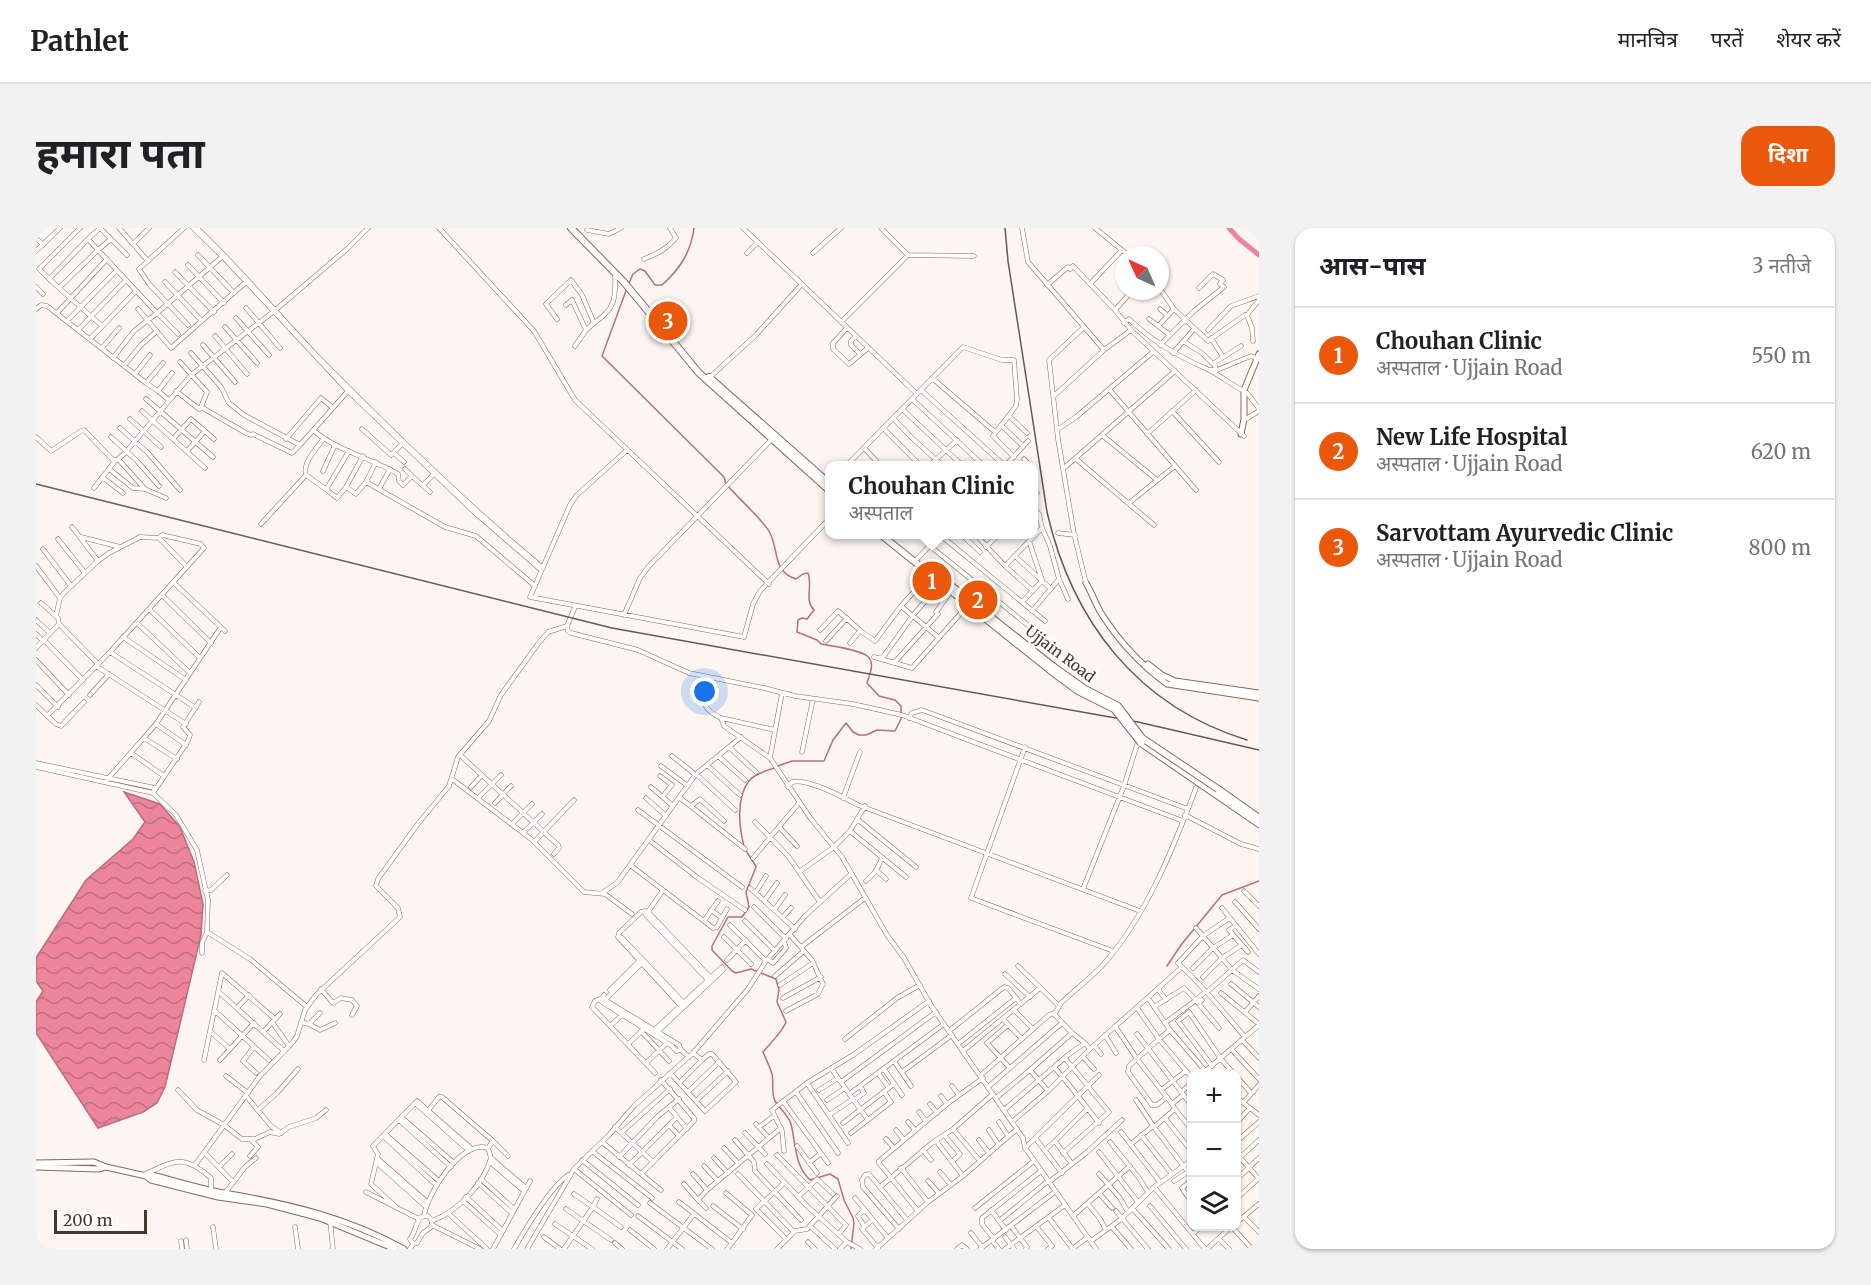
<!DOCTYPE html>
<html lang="hi">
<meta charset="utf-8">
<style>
:root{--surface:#fff;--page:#f2f2f2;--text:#202124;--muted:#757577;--line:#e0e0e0;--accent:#ea580c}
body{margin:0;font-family:Merriweather,"Noto Sans Devanagari",serif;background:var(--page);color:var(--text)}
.controls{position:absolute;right:18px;bottom:18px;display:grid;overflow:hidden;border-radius:12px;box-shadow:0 2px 4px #0004}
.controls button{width:54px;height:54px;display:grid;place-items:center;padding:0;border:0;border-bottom:2px solid var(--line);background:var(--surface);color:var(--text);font:30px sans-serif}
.compass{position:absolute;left:1079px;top:18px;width:54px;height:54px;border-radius:50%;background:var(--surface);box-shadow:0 2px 4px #0004;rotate:315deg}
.scale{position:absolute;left:18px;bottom:15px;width:93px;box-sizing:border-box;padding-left:6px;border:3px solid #44372e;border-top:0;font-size:16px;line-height:21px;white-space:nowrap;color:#44372e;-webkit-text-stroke:4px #fff;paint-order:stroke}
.you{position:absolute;left:669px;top:464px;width:21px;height:21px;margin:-15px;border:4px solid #fff;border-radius:50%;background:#1a73e8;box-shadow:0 0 0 9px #1a73e833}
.badge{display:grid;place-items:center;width:39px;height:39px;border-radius:50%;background:var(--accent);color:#fff;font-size:20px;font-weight:700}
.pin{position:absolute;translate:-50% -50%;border:3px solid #fff;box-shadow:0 2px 6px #0006}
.popup{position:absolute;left:789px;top:233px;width:213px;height:78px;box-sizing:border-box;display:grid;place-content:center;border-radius:12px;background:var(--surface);filter:drop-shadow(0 2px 4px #0005);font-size:20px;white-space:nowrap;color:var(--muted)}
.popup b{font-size:22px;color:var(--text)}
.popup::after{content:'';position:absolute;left:50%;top:100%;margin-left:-12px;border:12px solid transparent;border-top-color:var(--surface)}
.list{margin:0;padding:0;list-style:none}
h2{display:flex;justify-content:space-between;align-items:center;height:78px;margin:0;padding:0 24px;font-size:26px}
h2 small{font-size:20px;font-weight:400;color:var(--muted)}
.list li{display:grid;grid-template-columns:39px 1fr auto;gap:18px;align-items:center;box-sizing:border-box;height:96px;padding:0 24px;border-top:2px solid var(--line)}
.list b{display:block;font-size:22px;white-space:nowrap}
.list p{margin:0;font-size:20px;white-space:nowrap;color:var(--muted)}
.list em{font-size:20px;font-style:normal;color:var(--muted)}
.icon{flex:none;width:33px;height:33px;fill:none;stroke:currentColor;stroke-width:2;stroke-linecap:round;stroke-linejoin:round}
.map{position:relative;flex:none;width:1223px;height:1021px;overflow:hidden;border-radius:18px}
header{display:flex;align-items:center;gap:36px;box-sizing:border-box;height:84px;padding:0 30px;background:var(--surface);border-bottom:2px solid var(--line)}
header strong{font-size:28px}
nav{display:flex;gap:33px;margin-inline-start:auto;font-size:21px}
.intro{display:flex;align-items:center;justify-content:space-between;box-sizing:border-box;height:144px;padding:0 36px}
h1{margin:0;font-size:42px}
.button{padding:15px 27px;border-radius:18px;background:var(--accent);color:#fff;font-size:21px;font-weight:700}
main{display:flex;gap:36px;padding:0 36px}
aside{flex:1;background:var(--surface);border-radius:18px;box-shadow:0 2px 4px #0004}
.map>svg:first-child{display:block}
</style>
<header>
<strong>Pathlet</strong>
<nav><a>मानचित्र</a><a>परतें</a><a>शेयर करें</a></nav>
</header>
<div class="intro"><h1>हमारा पता</h1><a class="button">दिशा</a></div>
<main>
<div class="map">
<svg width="1223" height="1021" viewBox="0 0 1223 1021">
<defs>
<pattern id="water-waves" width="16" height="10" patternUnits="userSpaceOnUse" patternTransform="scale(1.5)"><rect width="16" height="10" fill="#ec849b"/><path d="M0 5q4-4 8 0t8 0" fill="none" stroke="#c16d7f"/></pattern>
</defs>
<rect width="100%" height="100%" fill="#fcf5f1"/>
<path fill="url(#water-waves)" stroke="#ba6d7a" stroke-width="1.5" d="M88 564 124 576 144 599 158 634 167 676 165 707 129 859 121 875 107 884 62 900 0 805V774L7 763 0 753V730L50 652 97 611 109 594Z"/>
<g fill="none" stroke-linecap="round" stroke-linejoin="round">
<path stroke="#ba6d7a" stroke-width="1.5" d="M593 55 597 46 604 41 609 43 619 57H626C644 41 655 24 658 0
M591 60 566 128 688 249 690 256C699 267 730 295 734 305 743 322 736 343 760 351L767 346 772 345C777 358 768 372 778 382L771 391 766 390 762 392 761 404 781 412 785 416C795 418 830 422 834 431 838 438 833 448 831 455L843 468 859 472 865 478V491L859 503 841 502 830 507H823L817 504 810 495 797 512 788 533H756L742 538
M738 540C730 543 718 546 713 553 700 569 703 600 708 618 711 626 717 632 720 639L710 664 713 679 706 689H692L676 718V722L696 743 700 745 715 741 740 751 743 762 741 774 750 794C745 806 735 814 727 824 730 831 734 839 736 846 738 854 735 866 739 873 744 881 752 887 755 896 760 915 758 937 774 952L794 946 802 951 808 972 817 990 818 995 815 1021
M1131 738 1145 717 1186 667 1223 653"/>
<path stroke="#ec849b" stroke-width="5" d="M1193 0 1203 11 1223 27"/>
<defs>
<path id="street" d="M44 0 3 41 23 60 62 22 121 85 187 28
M64 0 52 11 62 22 75 11
M64 0 91 27
M83 0 112 33
M148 0 103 41 113 56 152 97
M157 0 186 28 312 163 438 284 505 342
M161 0C204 41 242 87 283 130 354 202 429 275 507 340
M403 0 498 103 539 172 733 356
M707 0 881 166
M845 0 872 27 938 28
M986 0 992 34 1068 122
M1059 0 1092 27
M551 2 573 6 585 0
M0 6 5 0
M0 10 7 17
M98 15 113 0
M0 23 24 0
M711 25 722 14
M777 25 805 0
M162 27 198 65
M608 31C621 26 631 21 640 10L634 0
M152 37 188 75
M139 44 178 84
M13 51 52 11
M129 54 166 93
M1054 56 1086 22
M1011 57 1032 39 1034 41 1037 38 1079 82 1095 102 1208 208
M0 59 7 66
M23 60 66 98
M1124 61 1138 81 1172 113 1209 87
M530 77 536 72 550 102
M210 80 244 120
M0 81 5 77 11 78 110 155
M102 81 135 120 210 54
M1124 81 1132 88
M1079 82 1096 63
M21 85 71 31
M200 90 233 127
M521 91 510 76 535 52 546 67 558 95C579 81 580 71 579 46
M1113 91 1134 107
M31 93 81 42
M805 94 872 27
M1088 95 1093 91C1117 114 1142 128 1171 141 1184 147 1195 157 1208 163
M1122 98 1138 81
M189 99 221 135
M1048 99 1013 132 1022 211 1038 306 1050 355
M811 100 797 115V121L813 136 832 120
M43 101 90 52
M1172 102 1195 78 1223 68
M179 108 211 146
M820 108 815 113V117L823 125
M55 110 100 63
M1175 110 1187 129
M1147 113 1166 125 1177 136
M1217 113 1216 100 1211 87 1223 72
M167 117 199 154
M1124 117 1158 83 1188 59 1184 56 1187 52 1177 46 1163 60
M539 118 550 102 558 95
M66 120 83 100
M1137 125 1158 101
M77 130 98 103 121 85 142 106
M144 134 171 164 165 179
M127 135 110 155 122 163 136 145
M88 138 105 117 121 103
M1173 142H1181L1215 128 1222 131
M1180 142 1178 135 1205 118
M99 146 114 127
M673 150 720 107 766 56
M896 150 959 204
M1073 161 1160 262
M885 162 969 238
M122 163 133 172
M140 163 163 181 165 179 210 205 215 207 217 206 256 225 264 217 208 187 193 175 185 159 155 125
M1211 165 1222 179 1223 183
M1018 168 1068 122 1095 102
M110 171 177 229
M876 171 948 238
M866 181 927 238
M106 183 169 240
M1136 183 1183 234
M973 188 991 205
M857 190 875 209 907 238
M94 191 125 219
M1210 191 1223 183
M965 197 987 218
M84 200 112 225 144 262
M847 200 885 238
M326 201 355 227 367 215
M277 202C301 223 335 230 362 246L363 253 367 257 376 248 394 264
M1021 202 1040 189 1117 124
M1111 206 1160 162
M1066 207 1121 252
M0 209 15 223 45 203 48 202 77 232H81L89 225 155 147 237 84 311 21 332 0
M75 209 101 233 123 258
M137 211 155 191 178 211
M250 211 285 170 297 180
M264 217 312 163
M828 220 845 238
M591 222 541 267 534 277 494 369 708 409 717 376 724 363 794 290
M151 223 169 203
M313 223 291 260 292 263 301 270 310 259 320 266 330 254
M358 225 368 234
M82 231 109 261
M988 231 994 238
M1040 231 1118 297
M340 234 330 254 409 299 440 308 499 358
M810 238 927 119 966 132H978L981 171 980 178 957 208 978 229
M893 238 921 212
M969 238 992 213
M73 241 97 260 109 261 130 270
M369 241 376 248
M1027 241 1139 143
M287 243 299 217
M270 247C266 235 281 220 288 210
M66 249 87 265
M387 257 400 244
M310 259 327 228
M58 260 79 233
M343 261 354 241
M998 262 1001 265
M1093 275 1139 238
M998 281 1003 286 1006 300 1014 318 1023 351 1032 371
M225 296 270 247 291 262
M36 299 62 333
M1022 305 1039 307
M925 306 944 324
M939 306 969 338 996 362
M904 307 1009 393
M45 309 84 319
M22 311 49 345
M993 313 1006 352
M894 318 999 403
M950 319 963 306
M7 321 35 358
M979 328 1015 361
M881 331 905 306
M0 338 24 370
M969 338 1006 300
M137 354 189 403
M126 367 175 415
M986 374 1006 353
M5 375 22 390 23 396
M865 378 902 409
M539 379 531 398 532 403 535 405 602 422 653 445 728 460 759 468 817 476 866 487 1147 593
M113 381 164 430
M996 383 1023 351
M900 384 915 363
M588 387 604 350 613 338 736 211
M20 388 24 370 29 364 62 333 73 325 104 309 123 310
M0 392 14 405
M101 395 154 445
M784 402 802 383 826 404 839 413 865 378 893 347
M0 406 7 413
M87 409 150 452
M8 412 47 452
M790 413 811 390
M814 415 824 403
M0 420 23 396 62 436
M74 424 160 480
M838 429 876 440 933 376
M844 430 847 429 878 386 905 355
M0 432 33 467
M858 435 902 386
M60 438 150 496
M671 449C668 472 662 479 685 490L688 498 734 530
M0 457 22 479
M746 465 734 530 775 591 806 629 851 707 868 730 896 779 987 910 989 920 995 928 1060 1021
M54 467 73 446
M163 474 147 499 154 507 152 513 117 565 140 587 161 622 172 672 171 704 214 731 271 779
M0 477 20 496 25 498 48 474
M11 488 74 424 168 320 165 316 126 307 123 310 151 339
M685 490 739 502
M873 490 876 485 886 482 1152 581
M120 496 150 517
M108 510 141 531
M693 519 720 544
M989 519 935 670 1077 723
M766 524 777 471
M95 525 128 548
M424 527 522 617 523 620 518 626
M636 528 660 547
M682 528 709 552
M0 535 119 560
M671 537 704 567
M625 538 652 558
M0 539 117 565
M660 546 699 582
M624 548 636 557 627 568
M416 551 495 611 548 664 569 666 596 686
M69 554 120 496 185 399
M435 559 446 547
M615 559 637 578
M752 559 756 554C772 550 807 569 822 577L1104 683
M444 568 465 547
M643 569 709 621
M610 570 630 588
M807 570 824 524
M459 575 475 558
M655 578 664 571 688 593
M602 582 706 659
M1149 587 1205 616 1223 621
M821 591 880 639
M478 594 496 576
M719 594 752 628 784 674
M744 600 761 618
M814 603 870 649
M487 605 506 586
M613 612 662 650 709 682
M498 614 538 572
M717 630 763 575
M594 637 677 700 681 699 691 681
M840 642 850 651
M763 644 798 619 814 603 829 578
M830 653 840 643 846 630
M714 660 759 701
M1047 661 1088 558 1101 517
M169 663 175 662 191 647
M1208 663 1223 678
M720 664 730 648
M566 665 581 655 660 546 705 509
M729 672 741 655
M1199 674 1223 701
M718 679 750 711
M1186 680 1194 690
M739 681 749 667
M675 682 686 690
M612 684 627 662
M747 689 755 680
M668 693 682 673
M709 693 739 723
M694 697 730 733
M1160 700 1186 730 1206 717 1193 702 1199 698
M582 709 583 705 605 684 609 683
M688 709 715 736
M1206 717 1212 724
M765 719 829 670
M166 725V715L171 704
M732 731 737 735 750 720 748 713
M691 732 710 712
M607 734 569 772 643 817 645 822 653 829
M982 738 1023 778
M1146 739C1169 760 1188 785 1209 809
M1157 740 1177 720 1197 707
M969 746 994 769
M739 748 768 723
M1167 749 1186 730 1196 742 1223 761
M673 753 610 687 609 683 613 685 674 749
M1195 756 1223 779
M744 757 777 735
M285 761 297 775 305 770 316 772 321 778 316 787
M1122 761 1130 772
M574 762 605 731
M183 764 248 823
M1171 764 1207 732 1223 744
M1185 765 1223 796
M568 767 564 772 566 774 636 818 640 823 645 822
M747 770 785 749
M1112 770 1134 802 1172 846
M564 771 559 773 556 779 619 845
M1160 772 1170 763
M1166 772 1162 775 1183 800
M644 777 582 709 586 710 647 774
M1118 779 1148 760 1160 772
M201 780 213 767
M1101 780 1123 811 1093 838 1092 844 1116 877H1121L1131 869
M978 782 997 801
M179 783 233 832
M750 783 782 766 787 756 776 732 754 707
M1209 784 1223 768
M1018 786 1036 805
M967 791 986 811
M236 794 253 818
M265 794 273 796 284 802 299 795
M1129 795 1160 772 1162 775
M273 796 284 785
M972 797 951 815 974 840
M574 798 587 786
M1079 798 1101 831 1136 876
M1134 802 1123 811 1156 850
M605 803 633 833
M913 803 968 759 972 760 985 776
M175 804 194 821
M227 804 244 786
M615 805 686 739 687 742 618 807
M1101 806 1156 878
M1069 807 1080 825
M809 811 861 770 884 757
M1206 812 1223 830
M592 816 607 802
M922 816 980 770
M1058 817 1065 826
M218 819 207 833 220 845
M1196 822 1223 851
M927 823 1004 760
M1047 829 1058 841
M168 832 186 745 239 791
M184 832 218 795
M858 833 875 858
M610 835 631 815
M1176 838 1142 793 1153 784 1185 831 1198 846
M1018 839C1034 857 1048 876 1063 895
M848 841 866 867
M994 842 1036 805 1049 815
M866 844 916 807
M634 845 669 883 700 854 676 826H673L666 832 657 825
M842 845 853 860
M1166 846 1223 797
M945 847 1013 787 1020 784 1025 775C1038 763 1053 751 1066 738 1110 689 1137 621 1160 560
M190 848 212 865
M1200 848 1215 865
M644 854 666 832
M805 854 900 784
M771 855 812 915
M916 858 923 867
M952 859 1026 795
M809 860 832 892
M142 862 161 882 188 897 206 911H219L234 904 243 906 253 899 280 890 290 882
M783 862 802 850
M1125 862 1150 843
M1012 863 1054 821
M652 864 683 834
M760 864 802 925
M1145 864 1156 855
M813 866 824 858
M1147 867 1136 876 1139 881 1118 899 1152 944 1156 953
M210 868 235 898 245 905
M905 868 911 876
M1200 869 1223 887
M960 870 994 842 1012 863 976 894
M791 872 809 860 795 840
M818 872 828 865 824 858 908 796
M1100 872 1118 899
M660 873 692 843
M747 873 792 935
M379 875 433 923
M1207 875 1223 857
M894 876 901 885
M633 879 651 901
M1139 881 1156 902
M222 882 241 865 262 841
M968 882 1032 827 1049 815 1054 821 1146 739 1142 735 1167 708 1192 691 1194 690 1223 726
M883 884 890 893
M390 885 403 869H406L457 913 452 920
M793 887 817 871
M365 889 418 935
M1200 889 1203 892 1200 894
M1129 890 1156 924
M363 892 415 939
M1203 892 1214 880
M872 894 879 902
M963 894 972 908
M807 895 858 856
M720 896 732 909
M633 897 643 908
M579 899 617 934
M723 899 738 888
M917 901 944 933
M860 902 868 912
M953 902 962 916
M586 904 634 861
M1085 904 1124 954
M709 905 729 926
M815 905 855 874 848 864
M349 906 403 953
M1105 907 1135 945
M347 908 400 957
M909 908 924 926 916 934
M850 911 858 920
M1000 911 1026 945
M699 912 718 934 719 943 765 992
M943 912 953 925
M457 913 472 928
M900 913 927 948
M566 914 605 946 658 893V890L625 852
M1074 914 1103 950 1112 964
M1200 914 1223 894
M1095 916 1117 898
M761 918 781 945
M990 919 1063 847
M688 920 702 935
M887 922 895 932
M1009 922 1019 913
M556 923 616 970
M748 923 746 903 736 882 771 855 817 827 893 773
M1063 924 1102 974
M169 925 197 954
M1027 925 1073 884 1029 830
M1200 925 1223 951
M741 927 810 997 803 1006
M214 928 222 919 214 911
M583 929 622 888 643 871
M455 930 490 960
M678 930 692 945
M342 931 391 974
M546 932 602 977
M1200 933 1223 912
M454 934 488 963
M341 935 389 978
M773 935 784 926
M731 936 771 978 811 1014 824 1021
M1036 936 1050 925 1086 892
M159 937 224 848 257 814 261 808 269 782 280 767 364 689 362 680 340 658 342 651 381 597 413 558 422 529 453 493 465 467 502 416 512 404 531 398
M593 937 641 889
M668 938 682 953
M183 939 196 926
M865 940 892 974
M538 941 595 987
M904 944 914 956
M605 946 625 962
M657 946 671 962
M702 946 756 1002
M1063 946 1084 970 1092 984
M107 947C139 933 146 925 175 950V962
M445 951 478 981
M1156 952 1146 960 1156 975
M1200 952 1223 930
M892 953 903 965
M1138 953 1152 944
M1013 954 1036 936 1019 913 1051 881
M442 955 476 985
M748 955 720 981 749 1010
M648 956 662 972 671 962 745 900
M844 959 896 915 917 901 957 866
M1118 959 1169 1021
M330 964 383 991
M189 965 209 939 220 930
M690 965 716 987 696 1015
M1063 965 1076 980
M430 969 467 1003
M762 969 781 951 797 966
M819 970 852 1010
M561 971 557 979 585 999
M1200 971 1222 951
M662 972 670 980
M427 973 465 1007
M643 974 696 1015 691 1021
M614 975 676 1021
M1052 976 1064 991 1070 1002
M359 978 335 956 342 926 337 918 381 873 436 921
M677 978 707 1001
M1114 978 1150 1021
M939 980 998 933
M1096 980 1133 1021
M530 981 575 1012
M828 982 822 988 828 998
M955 982 970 1002
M882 983 843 935V933L911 876 947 850
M1080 983 1112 1021
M412 985 451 1021
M1038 987 1094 938
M388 988C391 966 425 911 452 920L455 930C447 957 422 983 396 993
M602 988 646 1021
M1012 989 1037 1021
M1208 989 1223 1004
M294 992 297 1021
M836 992 826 1001 842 1020
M963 993 1012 953
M1200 995 1223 976
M519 996 556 1021
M396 997 444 1021
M774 998 799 1021
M975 998 991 1019 990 1021
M1000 998 1016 1018 1012 1021
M177 999 180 1021
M259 999 262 1021
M1076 999 1095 1021
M1196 999 1216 1021
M863 1001 827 959 826 952 829 947 833 946 871 992
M594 1002 618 1021
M935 1005 946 1019
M1157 1006 1166 998
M508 1009 524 1021
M969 1009 978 1021
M958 1011 946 996V990L1005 943
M1183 1011 1193 1021
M150 1012 151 1021
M145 1013 146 1021
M1055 1013 1084 992 1118 959 1156 932
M772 1014 779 1021
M579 1015 586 1021
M958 1015 963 1021
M374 1021 377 1016 381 1015 387 1005 395 999 396 993 392 988 385 989C379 995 380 1004 374 1011L377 1016
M457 1021 494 953
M478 1021C490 1000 513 961 532 947
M491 1021 538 941 573 907 598 878 657 825 712 761 730 733 769 688 815 646
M528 1021 557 979 538 966
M631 1021 658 986
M741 1021 759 1003 771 1001 801 968
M804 1021 811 1014
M840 1021 892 974 927 948 981 901
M921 1021 926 1017 931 1021
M944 1021 1020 963
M969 1021 1029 977
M1036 1021 1052 1009
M1171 1021 1196 998"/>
<path id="secondary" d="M1205 206 1208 191V162L1223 126
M1050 355C1056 365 1059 375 1065 385 1082 412 1105 437 1131 456L1223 470
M1112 436 1126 447 1139 453 1223 465
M0 935 58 934 70 939 110 948 116 947C140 953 164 961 188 965 253 976 310 989 368 1021
M0 939 62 941 70 939
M110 948 115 952 182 969 231 976 284 990 359 1021"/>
<path id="primary" d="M535 0 587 53 663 145 794 263
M673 149 794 256
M844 306 1015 443
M889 337 1018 439
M1105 515 1223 596
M1182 561 1223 590"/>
</defs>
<use href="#street" stroke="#886957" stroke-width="5"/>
<use href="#secondary" stroke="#886957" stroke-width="7"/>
<use href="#primary" stroke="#886957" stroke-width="8"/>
<use href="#street" stroke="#fff" stroke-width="4"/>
<use href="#secondary" stroke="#fff" stroke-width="5"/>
<use href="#primary" stroke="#fff" stroke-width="6"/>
<path stroke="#655951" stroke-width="1.5" d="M969 0 972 33 1011 284C1036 393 1101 478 1211 512
M0 256 576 400 1102 494 1223 522"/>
<defs>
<path id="primary-bridge" d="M1018 439 1049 461 1082 478 1106 510 1182 561
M1015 443 1042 463 1078 481 1105 515"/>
</defs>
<use href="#primary-bridge" stroke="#886957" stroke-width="8" stroke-linecap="butt"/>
<use href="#primary-bridge" stroke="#fff" stroke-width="6"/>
</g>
<g text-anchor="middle" stroke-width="4.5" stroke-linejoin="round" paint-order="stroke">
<g font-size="15" fill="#44372e" stroke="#fff">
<text transform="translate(1024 426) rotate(37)" y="5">Ujjain Road</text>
</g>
</g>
</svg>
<div class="controls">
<button>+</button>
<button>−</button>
<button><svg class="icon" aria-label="layers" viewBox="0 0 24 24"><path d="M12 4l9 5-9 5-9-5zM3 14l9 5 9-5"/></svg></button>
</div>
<svg class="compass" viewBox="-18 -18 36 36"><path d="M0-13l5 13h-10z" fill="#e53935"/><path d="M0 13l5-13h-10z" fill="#757577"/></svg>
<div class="scale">200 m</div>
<div class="you"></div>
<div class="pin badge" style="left:896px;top:353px">1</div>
<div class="popup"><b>Chouhan Clinic</b>अस्पताल</div>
<div class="pin badge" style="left:942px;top:372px">2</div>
<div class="pin badge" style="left:632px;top:93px">3</div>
</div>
<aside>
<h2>आस-पास<small>3 नतीजे</small></h2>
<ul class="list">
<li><span class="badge">1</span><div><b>Chouhan Clinic</b><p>अस्पताल · Ujjain Road</p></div><em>550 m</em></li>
<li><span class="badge">2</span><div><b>New Life Hospital</b><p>अस्पताल · Ujjain Road</p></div><em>620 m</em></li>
<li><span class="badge">3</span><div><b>Sarvottam Ayurvedic Clinic</b><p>अस्पताल · Ujjain Road</p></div><em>800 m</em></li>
</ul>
</aside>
</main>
